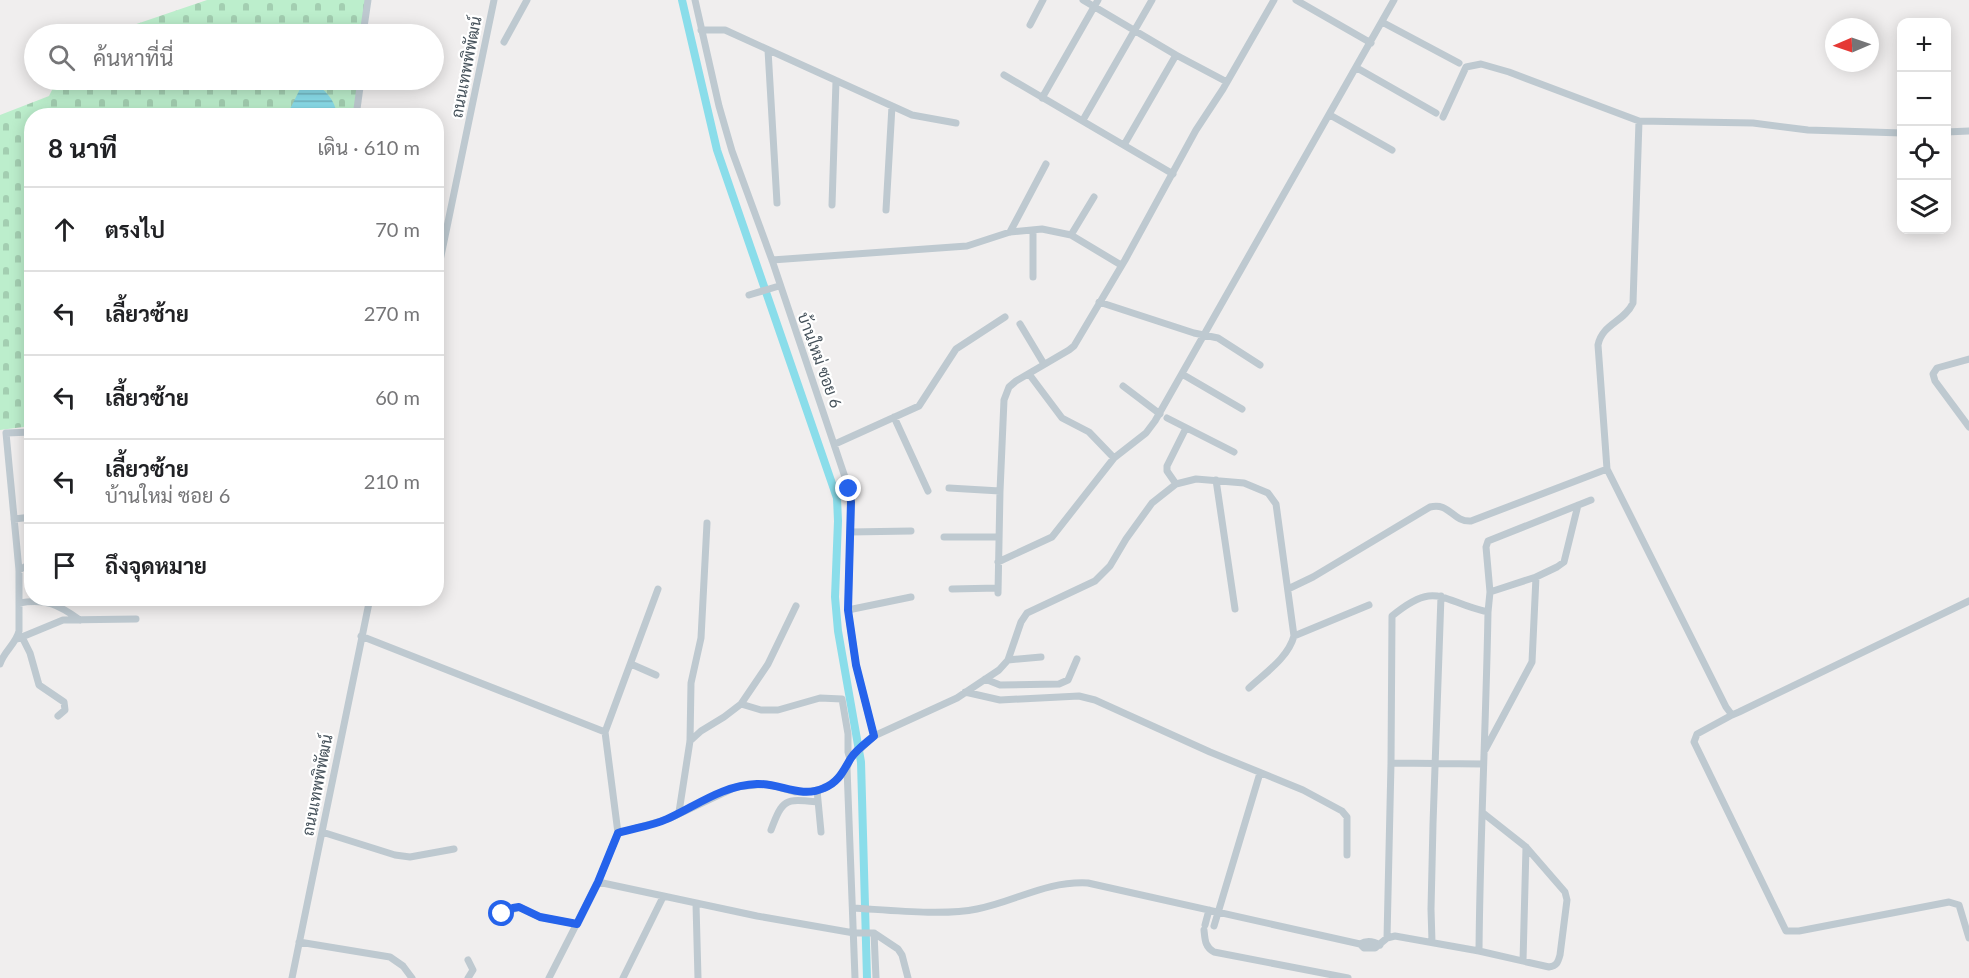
<!DOCTYPE html>
<html lang="th">
<meta charset="utf-8">
<style>
:root{--surface:#fff;--page:#f2f2f2;--text:#202124;--muted:#757577;--line:#e0e0e0}
body{margin:0;font-family:Lato,Sarabun,sans-serif;background:var(--page);color:var(--text)}
.controls{position:absolute;right:18px;top:18px;display:grid;overflow:hidden;border-radius:12px;box-shadow:0 3px 15px #0003}
.controls button{width:54px;height:54px;display:grid;place-items:center;padding:0;border:0;border-bottom:2px solid var(--line);background:var(--surface);color:var(--text);font:30px sans-serif}
.compass{position:absolute;left:1825px;top:18px;width:54px;height:54px;border-radius:50%;background:var(--surface);box-shadow:0 3px 15px #0003;rotate:268deg}
.stop{position:absolute;width:18px;height:18px;margin:-14px;border:4px solid #2563eb;border-radius:50%;background:#fff}
.stop.end{background:#2563eb;border-color:#fff;box-shadow:0 2px 6px #0008}
.list{margin:0;padding:0;list-style:none}
h2{display:flex;justify-content:space-between;align-items:center;height:78px;margin:0;padding:0 24px;font-size:26px}
h2 small{font-size:20px;font-weight:400;color:var(--muted)}
.list li{display:grid;grid-template-columns:39px 1fr auto;gap:18px;align-items:center;box-sizing:border-box;height:84px;padding:0 24px;border-top:2px solid var(--line)}
.list b{display:block;font-size:22px;white-space:nowrap}
.list p{margin:0;font-size:20px;white-space:nowrap;color:var(--muted)}
.list em{font-size:20px;font-style:normal;color:var(--muted)}
.icon{flex:none;width:33px;height:33px;fill:none;stroke:currentColor;stroke-width:2;stroke-linecap:round;stroke-linejoin:round}
.map{position:relative;flex:none;width:1969px;height:978px;overflow:hidden}
.search{position:absolute;background:var(--surface);box-shadow:0 3px 15px #0003;left:24px;top:24px;width:420px;height:66px;display:flex;align-items:center;gap:15px;box-sizing:border-box;padding:0 21px;border-radius:33px;color:var(--muted);font-size:22px}
.panel{position:absolute;background:var(--surface);box-shadow:0 3px 15px #0003;left:24px;top:108px;width:420px;height:498px;border-radius:24px}
.map>svg:first-child{display:block}
</style>
<div class="map">
<svg width="1969" height="978" viewBox="0 0 1969 978">
<defs>
<pattern id="cemetery-stones" width="16" height="16" patternUnits="userSpaceOnUse" patternTransform="scale(1.5)"><rect width="16" height="16" fill="#bceecc"/><path d="M2 7V4a2 2 0 0 1 4 0v3zM10 15v-3a2 2 0 0 1 4 0v3z" fill="#a3ceb1"/></pattern>
<pattern id="water-rules" width="6" height="5" patternUnits="userSpaceOnUse" patternTransform="scale(1.5)"><rect width="6" height="5" fill="#8addea"/><path d="M0 2.5h6" fill="none" stroke="#73b6c1"/></pattern>
</defs>
<rect width="100%" height="100%" fill="#f0eeee"/>
<path fill="url(#cemetery-stones)" d="M207 0H370L366 34H107Z
M57 80H361L355 115 32 116 31 426 0 430V115L49 96Z"/>
<path fill="url(#water-rules)" d="M310 82C325 88 335 100 337 115H287L303 83Z"/>
<g fill="none" stroke-linecap="round" stroke-linejoin="round">
<path stroke="#8addea" stroke-width="8" d="M682 0 717 150 837 498 838 521 835 597 838 631 861 762 867 978"/>
<path stroke="#bec9d0" stroke-width="7" d="M695 0 719 106 732 151 772 260 849 489 851 503 848 610 856 665 874 736
M1083 0 1176 55 1227 82
M1296 0 1371 43
M1382 22 1459 63
M1030 25 1043 0
M701 30H725L912 115 956 123
M363 34 368 0
M504 42 527 0
M768 50 777 203
M1357 68 1436 113
M1004 75 1173 174
M1042 98 1098 0
M1330 115 1392 150
M356 116 361 80
M1443 117 1466 67 1481 64 1509 72 1639 121 1753 123 1808 130 1902 133
M1083 120 1152 0
M1639 121 1633 303C1624 322 1602 324 1598 345L1607 469 1726 707 1732 715 1739 712 1969 601
M1946 132 1969 131
M1124 145 1176 55
M832 205 836 81
M886 210 892 106
M1010 232 1046 164
M1071 235 1094 197
M772 260 967 246 1010 232 1042 229 1071 235 1121 265
M1033 277V230
M436 280 494 0
M749 295 779 286
M1099 302 1194 333 1218 338 1260 365
M1020 324 1044 364
M1969 359 1937 368 1933 374 1935 381 1969 427
M1029 374 1062 418 1089 432 1114 458
M1182 374 1242 409
M1123 386 1160 414
M894 417 928 491
M1167 418 1234 452
M835 444 919 406 956 349 1005 317
M1216 480 1235 609
M1176 484 1167 471V466L1186 428
M949 488 1000 491
M14 519 32 517
M850 532 911 531
M944 537H999
M998 562 1052 537 1114 458 1146 433 1155 421 1394 0
M19 570 32 563
M1536 577 1557 567 1564 562 1578 505
M952 589 998 588
M1288 589 1313 577 1430 507C1450 502 1452 522 1471 521L1607 469
M1490 592 1486 547 1488 541 1591 500
M998 593 1000 491 1004 400 1009 387 1016 381 1069 350 1074 346 1125 260 1196 130 1223 89 1274 0
M19 603C46 598 59 605 80 620
M848 610 911 597
M361 636 605 732
M1294 636 1369 605
M22 637 30 653 39 685 64 702 65 710 58 716
M17 639 63 620 136 619
M1008 660 1041 657
M0 664C4 651 16 644 19 631V570L6 433 32 432
M631 664 656 675
M985 679 1000 685 1059 684 1068 680 1077 659
M965 692 1000 700 1079 696 1095 700 1210 752 1303 790 1342 811 1347 817V855
M741 704 761 710H778L820 698 842 699 848 734V752L850 759
M1732 715 1697 734 1694 742 1786 931H1799L1949 902 1959 905 1969 938
M690 741 701 731 724 717 741 704 768 664 796 606
M1391 763 1392 616C1437 579 1441 602 1488 612L1490 592 1536 577 1532 662 1485 750
M817 790 821 832
M679 812 690 741 691 683 701 638 707 523
M771 830C783 798 785 799 818 802
M322 832 395 855 410 857 454 849
M618 833 668 819 736 787 767 784 795 792H806L823 789 832 784 847 768
M598 882 757 916 854 933H874L898 949 902 955 908 978
M696 904 698 978
M853 908C888 910 944 916 977 909 1017 901 1045 881 1088 883L1360 944 1364 948H1375L1387 938 1395 936 1479 951 1549 967C1557 966 1558 962 1560 955L1567 900 1565 892 1526 847 1483 813
M502 914 519 907 540 917 577 924
M1205 925 1209 910
M1214 926 1260 773
M1204 930C1205 940 1205 947 1214 952L1348 978
M874 933 876 978
M1387 938 1391 763 1483 764
M299 942 390 957 403 966 412 978
M1432 942 1431 909 1433 824 1441 596
M1360 944C1367 940 1373 941 1380 945
M1479 951C1480 838 1486 725 1488 612
M1523 961 1526 847
M292 978 370 598
M468 978 473 970 468 960
M549 978 598 882 618 833 605 732 658 589
M623 978 663 897
M855 978 847 768 850 759 874 736 957 698 999 670 1008 660 1021 622 1027 613 1095 581 1110 566 1126 539 1152 503 1176 484 1196 479 1244 483 1268 493 1276 504 1294 636C1288 658 1265 673 1249 688"/>
</g>
<g fill="none" stroke-linecap="round" stroke-linejoin="round">
<path stroke="#2563eb" stroke-width="8" d="M502 914 513 908 519 907 540 917 577 924 598 882 618 833C634 828 652 826 667 819 696 806 723 785 757 784 780 783 801 799 824 788 839 782 843 771 851 758 856 750 866 743 874 736L856 665 848 610 851 502 849 489"/>
</g>
<g text-anchor="middle" stroke-width="4.5" stroke-linejoin="round" paint-order="stroke">
<g font-size="16" fill="#46525b" stroke="#fff">
<text transform="translate(466 67) rotate(-79)" y="6">ถนนเทพพิพัฒน์</text>
<text transform="translate(820 360) rotate(70)" y="6">บ้านใหม่ ซอย 6</text>
<text transform="translate(317 785) rotate(-79)" y="6">ถนนเทพพิพัฒน์</text>
</g>
</g>
</svg>
<div class="controls">
<button>+</button>
<button>−</button>
<button><svg class="icon" aria-label="locate" viewBox="0 0 24 24"><circle cx="12" cy="12" r="6"/><path d="M12 2v4M12 18v4M2 12h4M18 12h4"/></svg></button>
<button><svg class="icon" aria-label="layers" viewBox="0 0 24 24"><path d="M12 4l9 5-9 5-9-5zM3 14l9 5 9-5"/></svg></button>
</div>
<svg class="compass" viewBox="-18 -18 36 36"><path d="M0-13l5 13h-10z" fill="#e53935"/><path d="M0 13l5-13h-10z" fill="#757577"/></svg>
<div class="stop" style="left:502px;top:914px"></div>
<div class="stop end" style="left:849px;top:489px"></div>
<div class="search"><svg class="icon" aria-label="search" viewBox="0 0 24 24"><circle cx="10" cy="10" r="6"/><path d="M15 15l6 6"/></svg>ค้นหาที่นี่</div>
<section class="panel">
<h2>8 นาที<small>เดิน · 610 m</small></h2>
<ul class="list">
<li><svg class="icon" aria-label="ahead" viewBox="0 0 24 24"><path d="M12 20V5M6 11l6-6 6 6"/></svg><div><b>ตรงไป</b></div><em>70 m</em></li>
<li><svg class="icon" aria-label="left" viewBox="0 0 24 24"><path d="M17 20v-9H6M10 6l-5 5 5 5"/></svg><div><b>เลี้ยวซ้าย</b></div><em>270 m</em></li>
<li><svg class="icon" aria-label="left" viewBox="0 0 24 24"><path d="M17 20v-9H6M10 6l-5 5 5 5"/></svg><div><b>เลี้ยวซ้าย</b></div><em>60 m</em></li>
<li><svg class="icon" aria-label="left" viewBox="0 0 24 24"><path d="M17 20v-9H6M10 6l-5 5 5 5"/></svg><div><b>เลี้ยวซ้าย</b><p>บ้านใหม่ ซอย 6</p></div><em>210 m</em></li>
<li><svg class="icon" aria-label="arrive" viewBox="0 0 24 24"><path d="M6 21V4h12l-3 4 3 4H6"/></svg><div><b>ถึงจุดหมาย</b></div></li>
</ul>
</section>
</div>
